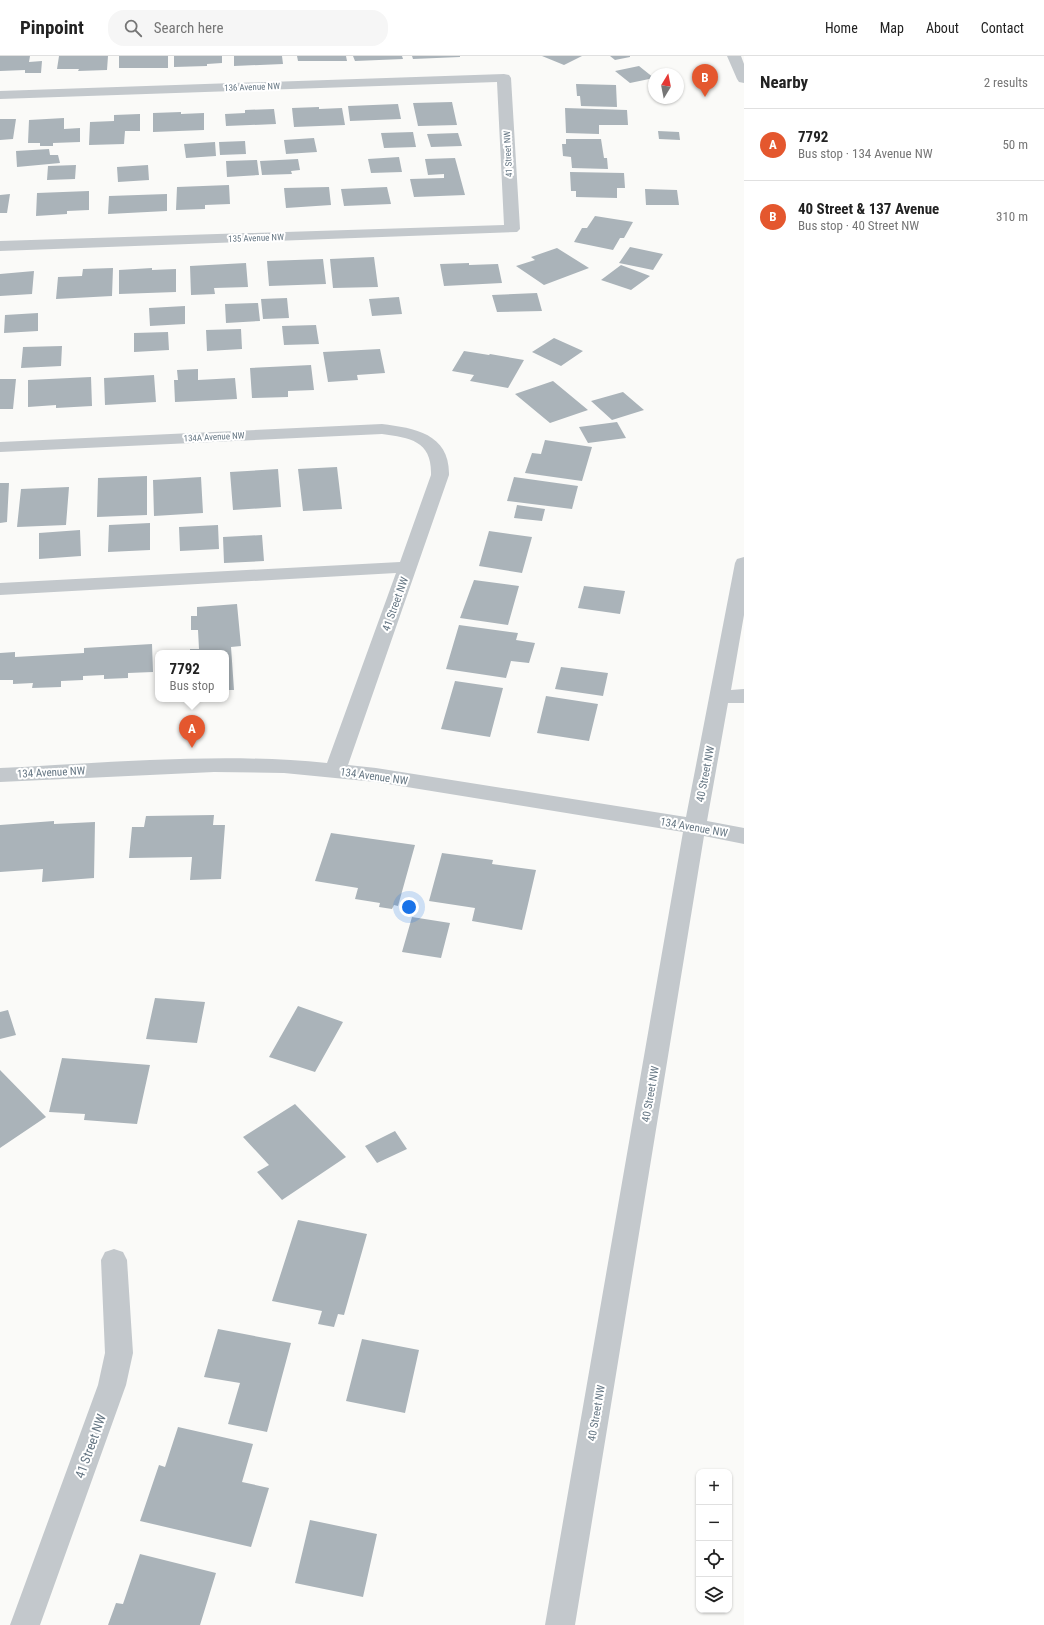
<!DOCTYPE html>
<meta charset="utf-8">
<style>
:root{--surface:#fff;--page:#f6f6f6;--text:#222;--muted:#767676;--line:#e0e0e0;--accent:#e4572e}
body{margin:0;font-family:"Roboto Condensed",sans-serif;background:var(--page);color:var(--text)}
.controls{position:absolute;right:12px;bottom:12px;display:grid;overflow:hidden;border-radius:8px;box-shadow:0 1px 3px #0004}
.controls button{width:36px;height:36px;display:grid;place-items:center;padding:0;border:0;border-bottom:1px solid var(--line);background:var(--surface);color:var(--text);font:20px sans-serif}
.compass{position:absolute;left:648px;top:12px;width:36px;height:36px;border-radius:50%;background:var(--surface);box-shadow:0 1px 3px #0004;rotate:10deg}
.you{position:absolute;left:409px;top:851px;width:14px;height:14px;margin:-10px;border:3px solid #fff;border-radius:50%;background:#1a73e8;box-shadow:0 0 0 6px #1a73e833}
.badge{display:grid;place-items:center;width:26px;height:26px;border-radius:50%;background:var(--accent);color:#fff;font-size:13px;font-weight:700}
.pin{position:absolute;translate:-50% -33px;filter:drop-shadow(0 1px 2px #0008)}
.pin::after{content:'';position:absolute;top:21px;width:14px;height:12px;background:inherit;clip-path:polygon(0 0,100% 0,50% 100%)}
.popup{position:absolute;left:155px;top:594px;width:74px;height:52px;box-sizing:border-box;display:grid;place-content:center;border-radius:8px;background:var(--surface);filter:drop-shadow(0 1px 3px #0005);font-size:13px;white-space:nowrap;color:var(--muted)}
.popup b{font-size:15px;color:var(--text)}
.popup::after{content:'';position:absolute;left:50%;top:100%;margin-left:-8px;border:8px solid transparent;border-top-color:var(--surface)}
.list{margin:0;padding:0;list-style:none}
h2{display:flex;justify-content:space-between;align-items:center;height:52px;margin:0;padding:0 16px;font-size:17px}
h2 small{font-size:13px;font-weight:400;color:var(--muted)}
.list li{display:grid;grid-template-columns:26px 1fr auto;gap:12px;align-items:center;box-sizing:border-box;height:72px;padding:0 16px;border-top:1px solid var(--line)}
.list b{display:block;font-size:15px;white-space:nowrap}
.list p{margin:0;font-size:13px;white-space:nowrap;color:var(--muted)}
.list em{font-size:13px;font-style:normal;color:var(--muted)}
.icon{flex:none;width:22px;height:22px;fill:none;stroke:currentColor;stroke-width:2;stroke-linecap:round;stroke-linejoin:round}
.map{position:relative;flex:none;width:744px;height:1569px;overflow:hidden}
header{display:flex;align-items:center;gap:24px;box-sizing:border-box;height:56px;padding:0 20px;background:var(--surface);border-bottom:1px solid var(--line)}
header strong{font-size:19px}
nav{display:flex;gap:22px;margin-inline-start:auto;font-size:14px}
.search{width:280px;height:36px;background:var(--page);display:flex;align-items:center;gap:10px;box-sizing:border-box;padding:0 14px;border-radius:16px;color:var(--muted);font-size:15px}
main{display:flex}
aside{flex:1;background:var(--surface)}
.map>svg:first-child{display:block}
</style>
<header>
<strong>Pinpoint</strong>
<div class="search"><svg class="icon" aria-label="search" viewBox="0 0 24 24"><circle cx="10" cy="10" r="6"/><path d="M15 15l6 6"/></svg>Search here</div>
<nav><a>Home</a><a>Map</a><a>About</a><a>Contact</a></nav>
</header>
<main>
<div class="map">
<svg width="744" height="1569" viewBox="0 0 744 1569">
<rect width="100%" height="100%" fill="#fafaf8"/>
<path fill="#aab3b9" d="M0 0H30L29 6 42 5 41 17H25V14L0 15Z
M59 0H108L107 14 78 15 79 13H57Z
M119 0H168V12H119Z
M174 0H222V7L207 8V10L174 11Z
M234 0H282L283 8 234 10Z
M297 0H346L347 5H298Z
M353 0H402L403 3 355 5Z
M412 0H460V1L413 3Z
M542 0H582L564 9Z
M610 0H630V1L615 4Z
M639 10 654 22 630 27 615 15Z
M576 28 616 29 617 51 581 50 580 40H577Z
M452 46 457 69 418 70 413 47Z
M398 48 401 63 350 65 348 50Z
M319 51V53L342 52 345 69 294 71 292 52Z
M565 52 627 54 628 69H599V78L566 77Z
M274 53 276 68 226 70 225 58 245 57V54Z
M181 56V58L204 57V74L153 76V57Z
M140 58V75H125L124 88 89 89 90 66 114 65V59Z
M64 62V73L80 72V86L53 87V90H40V87H28L29 64Z
M0 63H16L13 83 0 84Z
M658 75 679 76 680 84 659 83Z
M413 76 416 91 384 92 381 77Z
M458 77 462 90 431 91 427 78Z
M314 82 317 96 286 98 284 84Z
M566 83H601L604 102H607L608 113 572 112 571 101 563 100 562 88H566Z
M245 85 246 98 220 99 219 86Z
M215 86 216 100 186 102 184 88Z
M49 93 50 99H58L60 107 17 111 16 95Z
M399 101 402 116 371 117 368 103Z
M455 102 465 139 414 141 410 123 444 122V118L428 119 425 103Z
M298 103 300 114 291 115 292 118 262 119 260 105Z
M257 104 259 119 227 121 226 105Z
M76 109 75 123 47 124 48 110Z
M148 109 149 124 118 126 117 111Z
M570 116 624 117 625 132H617V142L576 141V135H571Z
M229 129 230 148 205 149V153L176 154 177 131Z
M329 131 331 149 286 152 284 132Z
M387 131 391 148 344 150 341 133Z
M645 133 677 134 679 149H646Z
M89 135V154L67 155V158L36 160 37 137Z
M10 138 7 157H0V139Z
M167 138V155L108 158 109 140Z
M595 160 633 166 624 182H620L613 194 574 186 582 172H587Z
M630 191 663 198 653 214 619 207Z
M557 192 589 212 544 229 516 210 535 204 531 201Z
M374 201 378 231 333 232 330 203Z
M323 203 326 228 269 230 267 205Z
M246 207 248 231 214 232 215 238 191 239 190 210Z
M469 207V209L498 208 502 227 444 230 440 208Z
M621 209 650 220 631 234 601 224Z
M113 212 112 240 56 243 58 221 82 220 83 213Z
M152 212V214L176 213V236L119 238V214Z
M34 215 32 238 0 240V218Z
M537 237 542 255 497 256 492 239Z
M399 241 402 258 372 260 369 243Z
M287 242 289 262 263 263 261 243Z
M258 247 260 265 226 267 225 248Z
M185 250V268L150 270 149 252Z
M38 257V275L4 277 5 259Z
M316 269 319 288 284 289 282 270Z
M241 273 242 293 207 295 206 274Z
M168 276 169 294 134 296V277Z
M554 282 583 295 561 310 532 296Z
M62 290 61 310 21 312 23 291Z
M380 293 385 317 357 319 358 324 328 326 323 296Z
M464 295 489 299 490 298 524 304 508 332 470 325 474 319 452 315Z
M311 309 314 334 288 335V341L252 342 250 312Z
M198 313V324L235 322 237 343 175 346 174 324H178L177 314Z
M154 319 156 346 105 349 104 322Z
M91 321 92 350 56 352V349L28 351V324Z
M0 323H16L13 353H0Z
M553 325 588 354 550 367 515 338Z
M623 336 644 354 612 364 591 345Z
M617 366 626 382 588 387 579 371Z
M545 384 592 391 582 425 525 417 532 397 541 398Z
M337 411 342 453 303 455 298 413Z
M278 413 281 451 233 454 230 416Z
M147 420V459L97 461 98 422Z
M201 421 203 457 154 460 153 424Z
M514 421 578 430 572 453 507 445Z
M0 427H9L7 466 0 467Z
M69 431 66 469 17 471 21 433Z
M517 449 545 453 542 465 514 462Z
M150 467V494L108 496 109 469Z
M218 469 219 493 180 495 179 471Z
M80 474 81 500 39 503V477Z
M489 475 532 481 522 517 479 510Z
M262 479 264 505 224 507 223 481Z
M474 524 519 530 508 569 460 562Z
M584 530 625 535 620 558 578 552Z
M237 548 241 590 231 591 234 634H226V597H190V593H199L198 574H191V560H197V551Z
M459 569 518 577 516 584 535 587 529 607 511 605 506 622 446 613Z
M152 588 153 616 128 617V622L104 623V619L83 620V624L61 625V631L32 632 33 627 13 628V624H0V597L15 596V601L84 597V592Z
M561 611 608 617 603 640 555 633Z
M455 625 503 632 490 681 441 673Z
M546 640 598 648 589 685 537 677Z
M214 759 213 769H225L221 823 190 824 192 801 129 802 132 771H144L146 760Z
M54 765V768L95 766 94 822 42 826 43 813 0 816V769Z
M331 777 415 789 398 850 394 849 392 853 379 851 380 847 355 843 358 832 315 825Z
M442 797 493 804 492 808 536 814 522 874 472 865 475 852 429 845Z
M412 861 450 867 441 902 402 896Z
M155 942 205 946 197 987 146 983Z
M298 950 343 966 315 1016 269 1001Z
M8 954 16 979 0 983V956Z
M62 1002 150 1009 137 1068 84 1064 85 1058 49 1056Z
M0 1014 46 1061 0 1092Z
M295 1048 346 1101 282 1144 257 1116 269 1109 243 1081Z
M395 1075 407 1093 377 1107 365 1090Z
M298 1164 367 1178 344 1259 338 1258 334 1271 318 1268 322 1255 272 1245Z
M218 1273 291 1287 267 1376 228 1368 240 1327 204 1321Z
M362 1283 419 1294 405 1357 346 1345Z
M178 1371 253 1388 242 1426 269 1432 251 1491 140 1465 159 1409 165 1411Z
M310 1464 377 1478 363 1541 295 1527Z
M140 1498 216 1517 200 1569H108L116 1547 123 1548Z"/>
<g fill="none" stroke-linecap="round" stroke-linejoin="round">
<path fill="#c3c8cc" fill-rule="evenodd" d="M727 0H741L744 8V27L739 26 737 23Z
M504 18 509 19 511 22 520 173 517 176 0 195V185L504 169 497 26 0 43V35Z
M382 368C415 372 450 378 449 419L348 709 376 712 686 761 735 507 737 503 744 501V559L731 634 744 633V647H728L707 765 744 772V788L704 780 575 1569H545L683 776 376 726 284 717 214 716 0 726V712C109 707 219 696 327 707L396 517 0 539V527L400 506 431 419C432 385 411 382 382 378L0 396V386Z
M114 1193 123 1196 127 1204 133 1297 126 1329 40 1569H10L98 1329 105 1297 101 1204 105 1196Z"/>
</g>
<g text-anchor="middle" stroke-width="4" stroke-linejoin="round" paint-order="stroke">
<g font-size="9" fill="#657683" stroke="#fff">
<text transform="translate(252 31) rotate(-2)" y="3">136 Avenue NW</text>
<text transform="translate(508 98) rotate(-93)" y="3">41 Street NW</text>
<text transform="translate(256 182) rotate(-2)" y="3">135 Avenue NW</text>
<text transform="translate(214 381) rotate(-3)" y="3">134A Avenue NW</text>
</g>
<g font-size="11" fill="#657683" stroke="#fff">
<text transform="translate(395 548) rotate(-70)" y="4">41 Street NW</text>
<text transform="translate(51 716) rotate(-3)" y="4">134 Avenue NW</text>
<text transform="translate(705 718) rotate(-79)" y="4">40 Street NW</text>
<text transform="translate(374 720) rotate(8)" y="4">134 Avenue NW</text>
<text transform="translate(694 771) rotate(10)" y="4">134 Avenue NW</text>
<text transform="translate(650 1038) rotate(-80)" y="4">40 Street NW</text>
<text transform="translate(596 1357) rotate(-80)" y="4">40 Street NW</text>
</g>
<g font-size="13" fill="#657683" stroke="#fff">
<text transform="translate(90 1390) rotate(-70)" y="5">41 Street NW</text>
</g>
</g>
</svg>
<div class="controls">
<button>+</button>
<button>−</button>
<button><svg class="icon" aria-label="locate" viewBox="0 0 24 24"><circle cx="12" cy="12" r="6"/><path d="M12 2v4M12 18v4M2 12h4M18 12h4"/></svg></button>
<button><svg class="icon" aria-label="layers" viewBox="0 0 24 24"><path d="M12 4l9 5-9 5-9-5zM3 14l9 5 9-5"/></svg></button>
</div>
<svg class="compass" viewBox="-18 -18 36 36"><path d="M0-13l5 13h-10z" fill="#e53935"/><path d="M0 13l5-13h-10z" fill="#767676"/></svg>
<div class="you"></div>
<div class="pin badge" style="left:192px;top:692px">A</div>
<div class="popup"><b>7792</b>Bus stop</div>
<div class="pin badge" style="left:705px;top:41px">B</div>
</div>
<aside>
<h2>Nearby<small>2 results</small></h2>
<ul class="list">
<li><span class="badge">A</span><div><b>7792</b><p>Bus stop · 134 Avenue NW</p></div><em>50 m</em></li>
<li><span class="badge">B</span><div><b>40 Street &amp; 137 Avenue</b><p>Bus stop · 40 Street NW</p></div><em>310 m</em></li>
</ul>
</aside>
</main>
